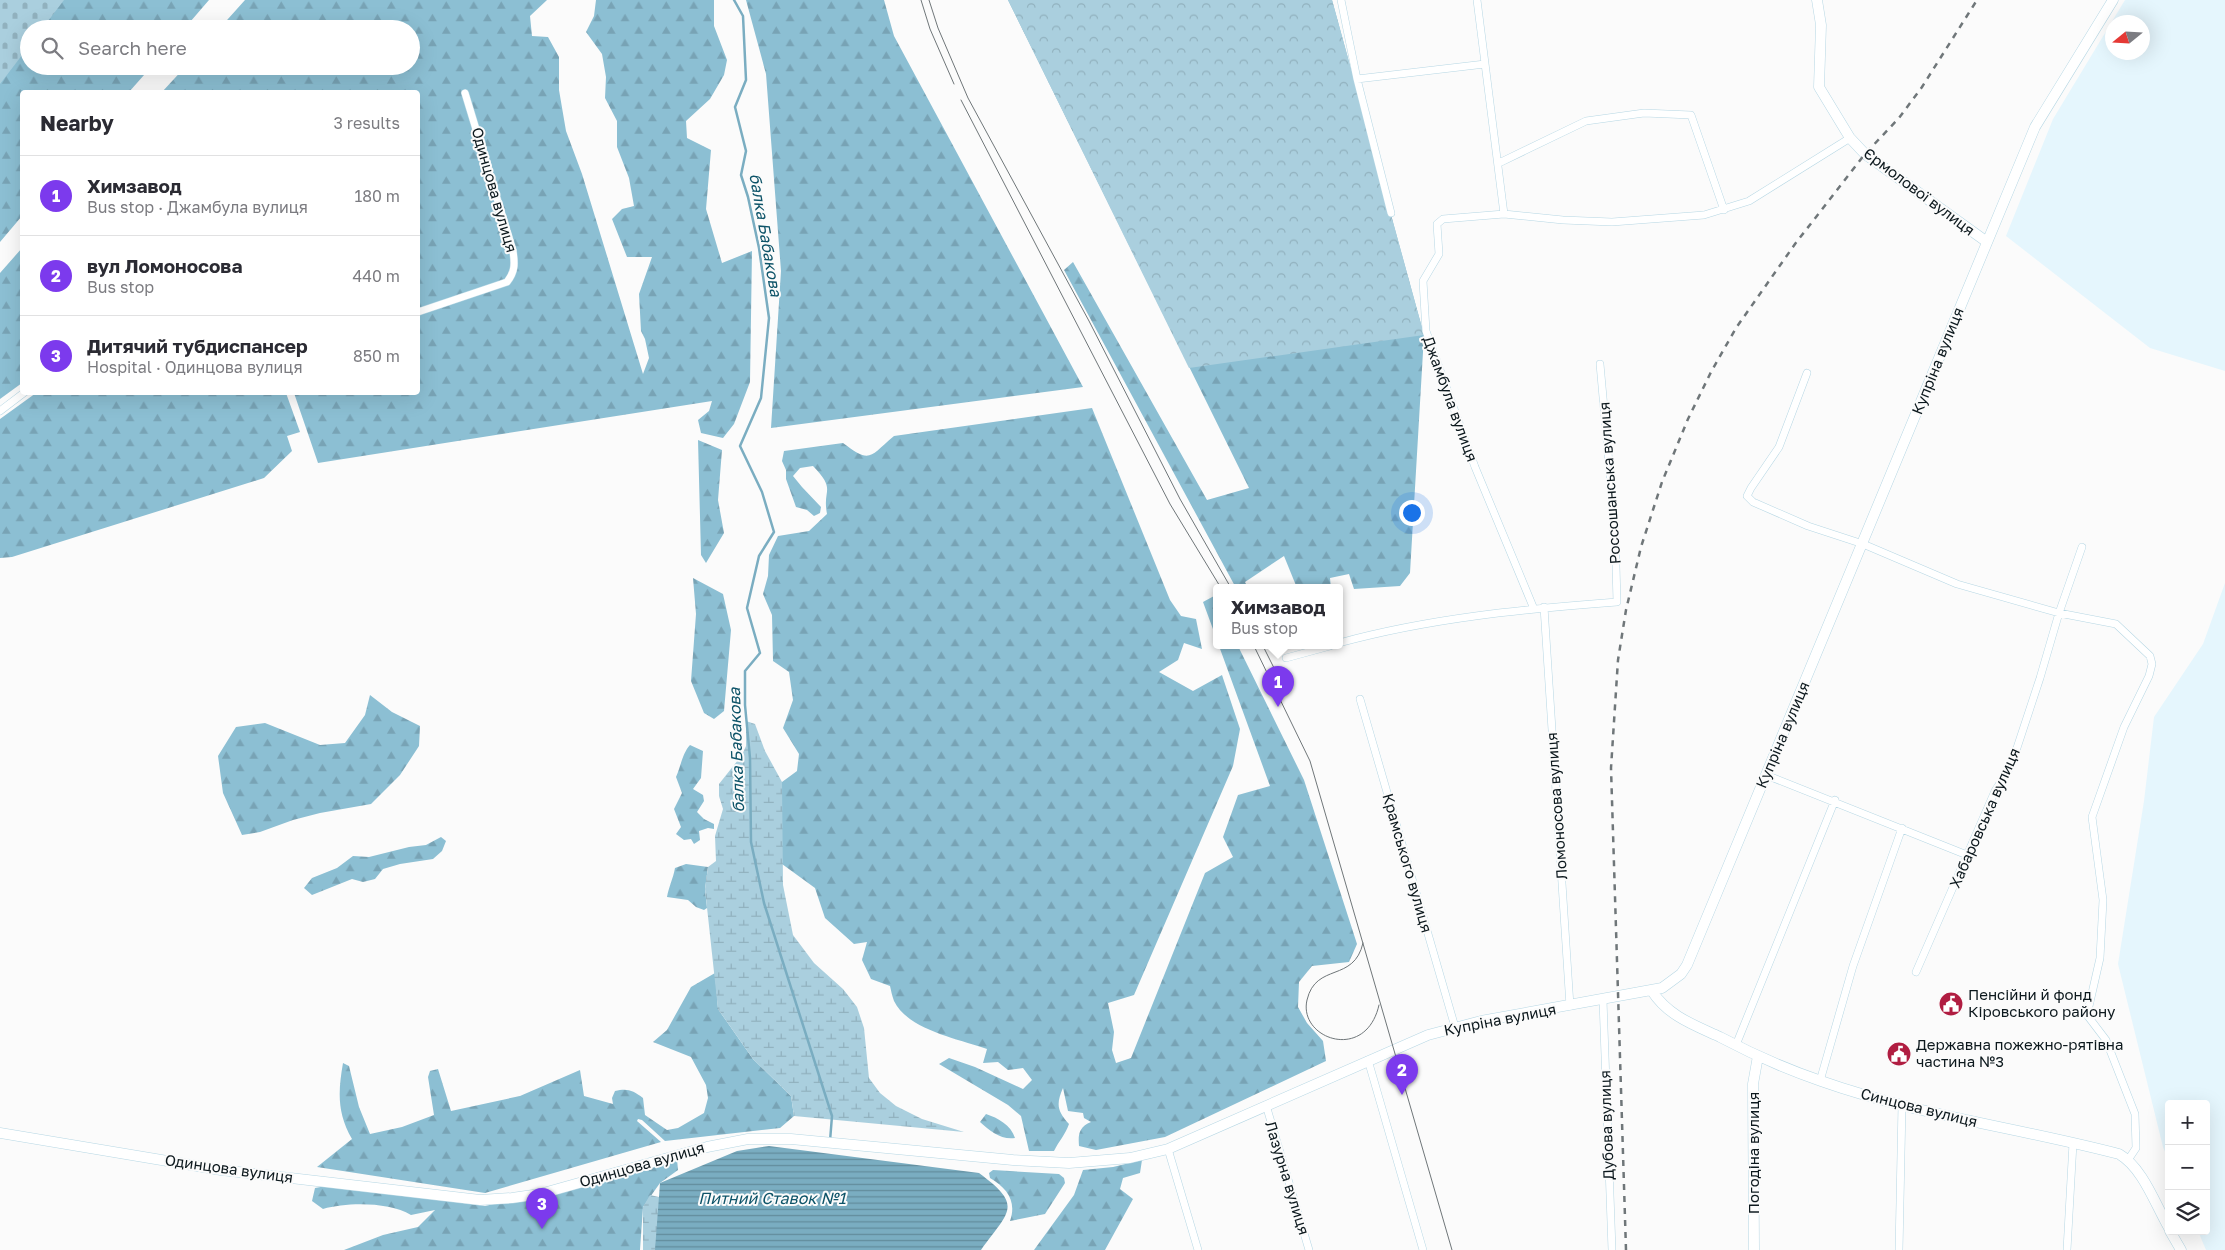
<!DOCTYPE html>
<meta charset="utf-8">
<style>
:root{--surface:#fff;--page:#f2f2f3;--text:#2b2b33;--muted:#7c7c81;--line:#e1e1e2;--accent:#7c3aed}
body{margin:0;font-family:"Golos Text",sans-serif;background:var(--page);color:var(--text)}
.controls{position:absolute;right:15px;bottom:15px;display:grid;overflow:hidden;border-radius:5px;box-shadow:0 5px 20px #0002}
.controls button{width:45px;height:45px;display:grid;place-items:center;padding:0;border:0;border-bottom:1px solid var(--line);background:var(--surface);color:var(--text);font:25px sans-serif}
.compass{position:absolute;left:2105px;top:15px;width:45px;height:45px;border-radius:50%;background:var(--surface);box-shadow:0 5px 20px #0002;rotate:252deg}
.you{position:absolute;left:1411px;top:512px;width:18px;height:18px;margin:-12px;border:4px solid #fff;border-radius:50%;background:#1a73e8;box-shadow:0 0 0 8px #1a73e833}
.badge{display:grid;place-items:center;width:32px;height:32px;border-radius:50%;background:var(--accent);color:#fff;font-size:16px;font-weight:700}
.pin{position:absolute;translate:-50% -41px;filter:drop-shadow(0 1px 2px #0008)}
.pin::after{content:'';position:absolute;top:26px;width:18px;height:15px;background:inherit;clip-path:polygon(0 0,100% 0,50% 100%)}
.popup{position:absolute;left:1213px;top:584px;width:130px;height:65px;box-sizing:border-box;display:grid;place-content:center;border-radius:5px;background:var(--surface);filter:drop-shadow(0 1px 4px #0005);font-size:16px;white-space:nowrap;color:var(--muted)}
.popup b{font-size:19px;color:var(--text)}
.popup::after{content:'';position:absolute;left:50%;top:100%;margin-left:-10px;border:10px solid transparent;border-top-color:var(--surface)}
.list{margin:0;padding:0;list-style:none}
h2{display:flex;justify-content:space-between;align-items:center;height:65px;margin:0;padding:0 20px;font-size:21px}
h2 small{font-size:16px;font-weight:400;color:var(--muted)}
.list li{display:grid;grid-template-columns:32px 1fr auto;gap:15px;align-items:center;box-sizing:border-box;height:80px;padding:0 20px;border-top:1px solid var(--line)}
.list b{display:block;font-size:19px;white-space:nowrap}
.list p{margin:0;font-size:16px;white-space:nowrap;color:var(--muted)}
.list em{font-size:16px;font-style:normal;color:var(--muted)}
.icon{flex:none;width:28px;height:28px;fill:none;stroke:currentColor;stroke-width:2;stroke-linecap:round;stroke-linejoin:round}
.map{position:relative;flex:none;width:2225px;height:1250px;overflow:hidden}
.search{position:absolute;background:var(--surface);box-shadow:0 5px 20px #0002;left:20px;top:20px;width:400px;height:55px;display:flex;align-items:center;gap:12px;box-sizing:border-box;padding:0 18px;border-radius:28px;color:var(--muted);font-size:19px}
.panel{position:absolute;background:var(--surface);box-shadow:0 5px 20px #0002;left:20px;top:90px;width:400px;height:305px;border-radius:5px}
.map>svg:first-child{display:block}
</style>
<div class="map">
<svg width="2225" height="1250" viewBox="0 0 2225 1250">
<defs>
<pattern id="forest-firs" width="22" height="20" patternUnits="userSpaceOnUse" patternTransform="scale(1.25)"><rect width="22" height="20" fill="#8cbfd3"/><path d="M5 1l3.5 6h-7zM16 11l3.5 6h-7z" fill="#78a3b5"/></pattern>
<pattern id="wetland-marsh" width="20" height="14" patternUnits="userSpaceOnUse" patternTransform="scale(1.25)"><rect width="20" height="14" fill="#aacfde"/><path d="M1 5h8M5 5V1M11 12h8M15 12V8" fill="none" stroke="#91b1be"/></pattern>
<pattern id="cemetery-stones" width="16" height="16" patternUnits="userSpaceOnUse" patternTransform="scale(1.25)"><rect width="16" height="16" fill="#aacfde"/><path d="M2 7V4a2 2 0 0 1 4 0v3zM10 15v-3a2 2 0 0 1 4 0v3z" fill="#91b1be"/></pattern>
<pattern id="park-crowns" width="20" height="18" patternUnits="userSpaceOnUse" patternTransform="scale(1.25)"><rect width="20" height="18" fill="#aacfde"/><path d="M2 6a3 3 0 1 1 6 0M12 15a3 3 0 1 1 6 0" fill="none" stroke="#91b1be"/></pattern>
<pattern id="water-rules" width="6" height="5" patternUnits="userSpaceOnUse" patternTransform="scale(1.25)"><rect width="6" height="5" fill="#7aadc1"/><path d="M0 2.5h6" fill="none" stroke="#628c9c"/></pattern>
</defs>
<rect width="100%" height="100%" fill="#fbfbfb"/>
<path fill="#e5f6fd" fill-rule="evenodd" d="M2125 0H2225V371L2150 348 2006 236 2053 119ZM2112 22H2142V52H2112Z
M2225 583V1250H2206L2198 1231H2206V1104H2169V1161L2163 1147 2118 964 2144 801 2154 717 2203 644Z"/>
<path fill="url(#forest-firs)" d="M0 0H209L184 29H29V66H152L129 92H22V216L0 242Z
M245 0H547L530 16 532 36 548 37 559 57V90L566 131 582 174 643 374 649 358 645 339 641 331 639 294 652 257H627L612 219 622 209 634 206 629 178 617 147V121L605 98 606 77 602 54 586 32 594 16 596 0H714V26L727 60 724 75 710 99 686 121 687 138 711 150 706 209 722 263 752 251 750 382 734 424 723 438 701 433 698 420 709 411 712 401 318 463 294 393 418 392V92H162L186 66H411V29H219Z
M746 0H884L894 36 1083 387 771 428 781 271 766 74Z
M1008 0H1332L1424 335 1410 573 1400 586 1354 589 1349 574 1330 578 1331 588H1297L1284 556 1245 582 1248 588H1236L1064 270 1073 262 1207 500 1249 488Z
M22 248V383L0 399V273Z
M286 393 300 432 287 436 292 451 264 478 12 557 0 558V419L36 393Z
M1092 408 1170 600 1181 616 1196 619 1202 649 1184 643 1178 660 1159 672 1193 691 1222 675 1240 729 1233 766 1134 995 1108 1003 1114 1032 1112 1050 1116 1063 1131 1058 1205 873 1233 857 1223 837 1238 795 1270 786 1219 646H1238L1304 780 1357 944 1349 962 1312 966 1299 982 1298 1007 1307 1023 1323 1041 1326 1061 1165 1137 1096 1150 1079 1146C1078 1134 1079 1127 1091 1122L1084 1118 1083 1113 1068 1111 1063 1088C1056 1104 1057 1111 1069 1124 1065 1135 1059 1141 1054 1151H1029L1021 1116 1008 1105 939 1064 949 1058 975 1067 1023 1089 1032 1080 1023 1068 1008 1070 998 1062 983 1063 987 1049C959 1039 908 1030 894 1001 892 996 891 990 890 986L871 979 862 960 867 942 854 944 825 918 815 888 782 864V782L797 771 799 754 783 728 793 700 789 672 773 661 772 615 763 594 768 576 769 555 778 536 809 531 827 514C822 488 837 491 813 466L800 468 793 476 802 487 821 507 820 513 814 516 807 510 796 507 786 479V470L782 461 784 451 843 443C871 464 869 457 894 436Z
M698 440 722 450 718 500 724 533 706 563 701 555Z
M693 578 723 594 731 630 724 711 714 719 704 713 691 681 696 614Z
M1214 596 1217 602V640L1203 602Z
M370 695 392 712 420 726 419 746 400 775 371 804 320 813 293 820 260 832 242 835 223 793 218 756 236 727 265 723 320 745 345 743 365 715Z
M690 745 703 751 701 778 693 789 703 795 704 801 697 812 704 819 714 824V829L708 828 699 831 700 840 694 844 691 839 684 840 676 834 681 827 674 809 682 793 676 777C681 766 682 754 690 745Z
M441 837 446 841 442 851 433 859 400 864 383 869 375 879 363 882 352 879 312 895 304 888 312 878 337 868 353 856 369 857 409 847 426 845Z
M686 864 708 867 705 889 707 908 704 910 696 907 688 900 667 897C669 886 673 879 675 868Z
M715 973 718 1009 753 1059 791 1096 794 1116 780 1128 665 1141 642 1120 638 1119 637 1121 661 1142 485 1193 317 1167 352 1139C337 1113 338 1092 343 1063L349 1066 359 1107 370 1134 402 1127 434 1115 428 1077 430 1071 438 1069 451 1111 520 1096 580 1070 584 1096 613 1104 612 1098 615 1091C627 1088 633 1090 643 1098L645 1115 667 1130 678 1128 704 1113 708 1098 706 1085 691 1057 653 1042 667 1030 691 987Z
M986 1114C998 1118 1011 1125 1015 1138 1001 1140 990 1131 980 1122Z
M677 1159 678 1170 660 1183 643 1207 640 1250H344L383 1235 418 1227 435 1210 411 1215C389 1202 348 1202 323 1209L312 1201 315 1188 332 1185 485 1206 628 1175Z
M1142 1160 1140 1173 1123 1178 1120 1189 1133 1199 1105 1250H1034L1074 1195 1083 1170 1113 1167Z
M993 1170 1059 1174 1064 1178 1065 1183 1045 1214 1010 1221C1017 1201 1007 1188 990 1178L989 1173Z"/>
<path fill="url(#wetland-marsh)" d="M746 721 755 724 765 751 782 782 783 885 793 935 814 963 843 989 857 1007 864 1028 869 1078 880 1093 896 1106 922 1119 964 1132 794 1116 791 1096 753 1059 718 1009 705 889 708 867 716 861 715 836 723 809 719 796V784L742 755 746 746Z
M650 1195 659 1197 664 1250H643V1207Z"/>
<path fill="url(#cemetery-stones)" d="M0 0H64L42 29H29V46L0 84Z"/>
<path fill="url(#park-crowns)" d="M1008 0H1332L1424 335 1189 368Z"/>
<path fill="url(#water-rules)" d="M769 1146 979 1173C1024 1206 1009 1211 981 1250H655L660 1183 737 1151Z"/>
<g fill="none" stroke-linecap="round" stroke-linejoin="round">
<path stroke="#7aadc1" stroke-width="2.5" d="M734 0 743 16 746 80 735 107 746 151 741 175 748 197 759 248 769 318 761 398 740 446 762 492 774 532 759 556 747 608 760 653 745 671V705L750 758 751 842 764 903 832 1116 830 1141"/>
<defs>
<path id="street" d="M1341 0 1357 79 1391 213
M1477 0 1504 214
M1357 79 1485 64
M1499 163 1586 121 1644 113 1691 115 1724 210
M418 312 507 282C515 272 515 264 513 251L465 93
M1807 373 1779 447 1751 488 1747 496 1753 502 1808 526 1863 544 1957 584 2059 613 2116 624 2150 656 2152 664 2149 676 2124 727 2092 817 2103 900 2100 958 2087 1015 2106 1040 2135 1114 2136 1148 2128 1160
M0 411 25 392
M1544 607 1570 1006
M1534 609 1475 467 1426 331 1423 281 1439 254 1437 224 1443 219 1504 214 1563 220 1612 222 1704 215 1749 201 1850 138
M1339 643C1430 618 1524 609 1617 602L1615 530 1600 364
M1286 658 1330 646
M1360 699 1455 1027
M1766 775 1967 855
M1916 972 1995 791 2011 766 2040 678 2059 613 2082 547
M1603 1000 1612 1250
M1736 1045 1835 800
M1368 1060 1423 1250
M1820 1081 1853 966 1902 828
M1266 1105 1309 1250
M1168 1149 1198 1250
M1899 1250 1902 1105
M2067 1250 2073 1143"/>
<path id="secondary" d="M1817 0 1821 25 1819 87 1850 138 1865 154 1987 242
M1652 991C1668 1016 1694 1025 1720 1037 1752 1054 1786 1069 1821 1081 1917 1115 2020 1128 2119 1154 2143 1168 2155 1204 2169 1228
M0 1133 221 1170 480 1200 512 1198 540 1194 707 1147 748 1139H791L1013 1160 1069 1163 1130 1158 1168 1149 1428 1035 1481 1021 1662 988 1681 974 1687 965 2035 127 2113 0
M2170 1231 2181 1250
M1754 1250 1753 1084 1758 1056"/>
</defs>
<use href="#street" stroke="#b6d7e4" stroke-width="8"/>
<use href="#secondary" stroke="#b6d7e4" stroke-width="11"/>
<use href="#street" stroke="#fff" stroke-width="7"/>
<use href="#secondary" stroke="#fff" stroke-width="10"/>
<path stroke="#6f7679" stroke-width="1" d="M921 0 930 29 954 84
M929 0 938 28 968 98 1089 321 1180 499 1231 588
M961 100 1170 504 1221 588
M1254 646 1310 761 1452 1250
M1263 646 1278 676
M1363 943C1354 983 1316 962 1307 1000 1298 1039 1366 1063 1379 1005"/>
<path stroke="#6f7679" stroke-width="2.5" stroke-dasharray="6 6" stroke-linecap="butt" d="M1626 1250 1611 768 1618 660 1626 610 1641 547 1662 482 1688 419 1711 372 1736 328 1795 244 1865 154 1899 118 1922 87 1977 0"/>
</g>
<defs>
<symbol id="civic-disc" viewBox="-11 -11 22 22"><circle r="9.5" fill="#b01d41" stroke="#fbfbfb"/><path d="M-.6-6.5H3V-4.5H.6V-3L4-1V1h2V6H-6V1h2V-1L-.6-3ZM-1.2 2.5V6h2.4V2.5Z" fill="#fff"/></symbol>
</defs>
<g fill-rule="evenodd">
<use href="#civic-disc" x="1937" y="990" width="28" height="28"/>
<use href="#civic-disc" x="1885" y="1040" width="28" height="28"/>
</g>
<g text-anchor="middle" stroke-width="4" stroke-linejoin="round" paint-order="stroke">
<g font-size="15" fill="#0c181d" stroke="#fbfbfb">
<text transform="translate(494 190) rotate(74)" y="5">Одинцова вулиця</text>
<text transform="translate(1919 192) rotate(37)" y="5">Єрмолової вулиця</text>
<text transform="translate(1938 361) rotate(-68)" y="5">Купріна вулиця</text>
<text transform="translate(1450 399) rotate(70)" y="5">Джамбула вулиця</text>
<text transform="translate(1610 483) rotate(-94)" y="5">Россошанська вулиця</text>
<text transform="translate(1783 735) rotate(-67)" y="5">Купріна вулиця</text>
<text transform="translate(1557 806) rotate(-94)" y="5">Ломоносова вулиця</text>
<text transform="translate(1985 818) rotate(-66)" y="5">Хабаровська вулиця</text>
<text transform="translate(1407 863) rotate(74)" y="5">Крамського вулиця</text>
<text transform="translate(1500 1020) rotate(-11)" y="5">Купріна вулиця</text>
<text transform="translate(1919 1108) rotate(14)" y="5">Синцова вулиця</text>
<text transform="translate(1607 1125) rotate(-92)" y="5">Дубова вулиця</text>
<text transform="translate(1754 1153) rotate(-90)" y="5">Погодіна вулиця</text>
<text transform="translate(642 1165) rotate(-16)" y="5">Одинцова вулиця</text>
<text transform="translate(229 1169) rotate(8)" y="5">Одинцова вулиця</text>
<text transform="translate(1287 1178) rotate(73)" y="5">Лазурна вулиця</text>
</g>
<g font-size="15" fill="#0c181d" stroke="#fbfbfb" text-anchor="start">
<text x="1968" y="1000">Пенсійни й фонд<tspan x="1968" dy="17">Кіровського району</tspan></text>
<text x="1916" y="1050">Державна пожежно-рятівна<tspan x="1916" dy="17">частина №3</tspan></text>
</g>
<g font-size="16" font-style="italic" fill="#0d5368" stroke="#fbfbfb">
<text transform="translate(766 235) rotate(80)" y="6">балка Бабакова</text>
<text transform="translate(736 750) rotate(-92)" y="6">балка Бабакова</text>
<text x="772" y="1204">Питний Ставок №1</text>
</g>
</g>
</svg>
<div class="controls">
<button>+</button>
<button>−</button>
<button><svg class="icon" aria-label="layers" viewBox="0 0 24 24"><path d="M12 4l9 5-9 5-9-5zM3 14l9 5 9-5"/></svg></button>
</div>
<svg class="compass" viewBox="-18 -18 36 36"><path d="M0-13l5 13h-10z" fill="#e53935"/><path d="M0 13l5-13h-10z" fill="#7c7c81"/></svg>
<div class="you"></div>
<div class="pin badge" style="left:1278px;top:707px">1</div>
<div class="popup"><b>Химзавод</b>Bus stop</div>
<div class="pin badge" style="left:1402px;top:1095px">2</div>
<div class="pin badge" style="left:542px;top:1229px">3</div>
<div class="search"><svg class="icon" aria-label="search" viewBox="0 0 24 24"><circle cx="10" cy="10" r="6"/><path d="M15 15l6 6"/></svg>Search here</div>
<section class="panel">
<h2>Nearby<small>3 results</small></h2>
<ul class="list">
<li><span class="badge">1</span><div><b>Химзавод</b><p>Bus stop · Джамбула вулиця</p></div><em>180 m</em></li>
<li><span class="badge">2</span><div><b>вул Ломоносова</b><p>Bus stop</p></div><em>440 m</em></li>
<li><span class="badge">3</span><div><b>Дитячий тубдиспансер</b><p>Hospital · Одинцова вулиця</p></div><em>850 m</em></li>
</ul>
</section>
</div>
